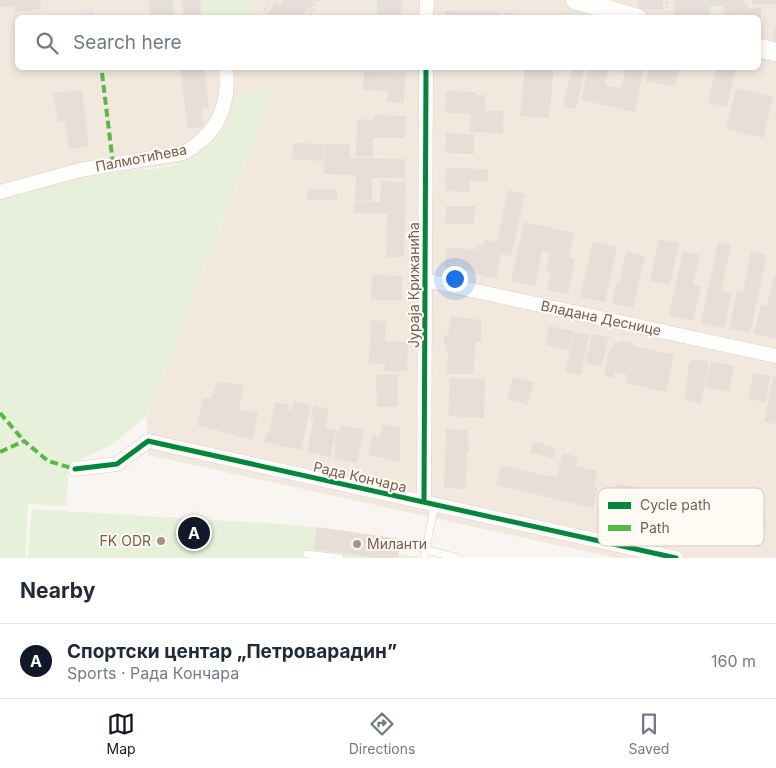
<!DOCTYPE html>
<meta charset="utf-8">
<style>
:root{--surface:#fff;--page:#f2f2f3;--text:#1f2937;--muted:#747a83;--line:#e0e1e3;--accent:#111827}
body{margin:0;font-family:Inter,sans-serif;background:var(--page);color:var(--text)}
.you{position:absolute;left:454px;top:278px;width:18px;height:18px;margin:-12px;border:4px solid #fff;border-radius:50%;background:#1a73e8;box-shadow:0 0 0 8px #1a73e833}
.badge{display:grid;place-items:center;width:32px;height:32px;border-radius:50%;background:var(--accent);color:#fff;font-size:16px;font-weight:700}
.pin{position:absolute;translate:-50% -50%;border:2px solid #fff;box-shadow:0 1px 5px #0006}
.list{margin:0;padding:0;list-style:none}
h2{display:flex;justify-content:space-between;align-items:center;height:65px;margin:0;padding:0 20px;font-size:21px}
h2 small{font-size:16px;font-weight:400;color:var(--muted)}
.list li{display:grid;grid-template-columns:32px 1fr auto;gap:15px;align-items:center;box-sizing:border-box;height:75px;padding:0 20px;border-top:1px solid var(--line)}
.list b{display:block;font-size:19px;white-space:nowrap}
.list p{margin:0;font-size:16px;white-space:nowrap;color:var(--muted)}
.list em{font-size:16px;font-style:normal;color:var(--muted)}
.icon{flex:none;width:28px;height:28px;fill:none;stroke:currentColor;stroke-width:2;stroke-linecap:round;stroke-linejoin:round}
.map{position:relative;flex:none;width:776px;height:558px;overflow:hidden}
.search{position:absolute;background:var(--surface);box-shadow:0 2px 8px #0003;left:15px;right:15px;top:15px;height:55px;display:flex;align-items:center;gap:12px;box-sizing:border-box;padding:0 18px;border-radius:8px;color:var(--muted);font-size:19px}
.sheet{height:140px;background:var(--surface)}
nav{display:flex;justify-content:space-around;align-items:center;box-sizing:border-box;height:70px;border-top:1px solid var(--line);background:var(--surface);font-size:14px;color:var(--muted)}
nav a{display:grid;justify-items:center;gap:2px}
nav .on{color:var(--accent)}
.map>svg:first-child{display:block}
</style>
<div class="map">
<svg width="776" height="558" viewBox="0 0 776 558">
<rect width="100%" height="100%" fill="#f9f5f0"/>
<path fill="#f2e8de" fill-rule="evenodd" d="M0 0H776V558H616L148 455 147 416 274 88 237 96 231 115 217 138 201 154 184 163 112 173 0 201ZM18 18H758V68H18Z"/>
<path fill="#e7f0db" d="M201 0H254L247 16 203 17Z
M274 87 147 416 111 445 69 465 66 506 28 504 25 558H0V201C37 191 74 181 112 173 140 168 177 172 201 154 220 139 230 119 237 96Z
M32 509 294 525 401 539 398 554 423 558H28Z"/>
<path fill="#e6ded7" d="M0 0H40L41 9 15 12 14 6 0 7Z
M149 0H172L174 18H151Z
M182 0H200L202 18H184Z
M284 0H313L315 1 310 10 307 8 302 18 267 17 275 2 281 5Z
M377 0H402L401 18H377Z
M638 0H663V10L638 9Z
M675 0H744V3L748 4V8H761V33H758V18H723L724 6H710L709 18H674Z
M752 0H776V4H752Z
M445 11 500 13V18H445Z
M93 12 94 18H73V17Z
M504 13 518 14 517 18H503Z
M776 25V41L772 40Z
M180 68H204L209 107 201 108 204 127 188 129Z
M525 68H554L549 118 520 116Z
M572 68H585L576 109 563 106Z
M588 68H609L605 85 621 88 626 68H644L635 112 581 100Z
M648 68H679L675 87 646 81Z
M716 68H736L727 107 708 103Z
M364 72 405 73 404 103 387 102 388 91 363 90Z
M736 88 773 97 763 138 726 129Z
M82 90 89 146 69 149 65 121 58 122 53 93Z
M446 91 476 92V95H485V111H504L503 133 470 132 471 114 445 113Z
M374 115 406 116 405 138H373V157L356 156 357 119 374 120Z
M446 133 474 134V154L445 153Z
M293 143 324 144 323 161 292 159Z
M325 144H350V158L405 159V178H372V201L355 200 356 175 324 174Z
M446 168 488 169V182L470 181V192L445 191Z
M381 181 406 182 404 257H386L387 214 354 213V201L380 202Z
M307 189H337V200H307Z
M508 190 525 194 511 256 501 254 496 279 472 273 473 270 445 269 446 248 477 249 478 245 483 246 484 239 497 242Z
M446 206H475L474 224H445Z
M524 222 574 233 569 258 575 259 568 294 547 290 551 272 546 271 550 253 542 251 535 286 511 281Z
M659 239 679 243 670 285 650 281Z
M593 241 617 247 605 302 580 297Z
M718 242 731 245 721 291 732 293 724 328 701 323Z
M626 251 645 256 633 308 612 304 617 282H620Z
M683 251 700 255 693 285 701 286 693 321 669 316Z
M751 251 767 255 750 333 729 329 737 291 743 292Z
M372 275 402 276V300H371Z
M774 276 776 277V339L754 334 761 305 767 306Z
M451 316 481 320V342H475L474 374H447L448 353H446V345H444V335H448Z
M371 320 386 321 385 341 408 342 407 371H385V364L369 363Z
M549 326 573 331 569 351 545 345Z
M574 332 589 335 581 375 565 372Z
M592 334 607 337 608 341 601 367 585 363Z
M621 340 634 343V346L674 355 666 392 625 383 627 375 615 372 614 378 604 376 609 350H612L614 342 620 343Z
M696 359 709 361 701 404 685 400 689 363Z
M711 361 734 366 729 392 705 387Z
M753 373 770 376 766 402 748 399Z
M398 374V406L377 407 376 375Z
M513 377 534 382 528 405 507 399Z
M773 377H776V424L764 422Z
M450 378 485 379 484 418 448 416Z
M218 382 244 385 239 409 258 413 252 440 197 425 203 398 211 399Z
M294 401 311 405 301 450 264 442 267 432 269 433 275 402 289 405 288 409 292 410Z
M314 405 329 409 325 428 336 430 330 457 307 452 314 418H311Z
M383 424 400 428V462L368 455 372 435 380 437Z
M341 425 364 430 357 463 334 458 336 446 334 445 337 430 340 431Z
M446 429 467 430 469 451H467L466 489 444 488Z
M533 441 556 448 553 459 530 452Z
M563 453 578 457 576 466 597 471 594 486 598 487 593 508 496 485 501 465 557 478Z
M616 483 642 489 634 522 608 516Z
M745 506 766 511 764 519 767 520 760 547 741 543 740 546 725 543 732 512 742 514Z
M317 527 401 539 398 558H375L313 549Z"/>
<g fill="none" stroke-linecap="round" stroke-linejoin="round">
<defs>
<path id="service" d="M426 550 458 558
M307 554 340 558
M424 558 435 504"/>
<path id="minor" d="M426 18 427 0
M0 192 80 170 183 153C218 135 230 105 226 68
M425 280 776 356
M75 469 117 464 148 441 676 558
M424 502 426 68"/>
<path id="secondary" d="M575 0 637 18
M758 48 776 52"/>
</defs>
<use href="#service" stroke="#d7d1cb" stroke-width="8"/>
<use href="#minor" stroke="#d7d1cb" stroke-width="15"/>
<use href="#secondary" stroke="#d9d2cb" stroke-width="20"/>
<path stroke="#dcd5d0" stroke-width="2.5" stroke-dasharray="1 4" stroke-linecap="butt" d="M260 18 270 0
M313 18 310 16 318 0
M666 18 667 0"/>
<use href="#service" stroke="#fefefd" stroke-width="7"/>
<use href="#minor" stroke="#fefefd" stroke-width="14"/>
<use href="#secondary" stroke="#fefefd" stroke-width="19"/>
<path stroke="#58b947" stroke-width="4" stroke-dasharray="8 4" stroke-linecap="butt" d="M102 73 113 164
M0 413 24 441
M0 452 24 441 48 461 75 469"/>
<defs>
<path id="cycleway" d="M75 469 117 464 148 441 676 558
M424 502 426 68"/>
</defs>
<use href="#cycleway" stroke="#fffaf3" stroke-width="8"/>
<use href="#cycleway" stroke="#00873e" stroke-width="5"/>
</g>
<g fill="#a69286" stroke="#fffaf3" stroke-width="2">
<circle cx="161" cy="541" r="5"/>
<circle cx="357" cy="544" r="5"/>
</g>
<g text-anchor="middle" stroke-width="4" stroke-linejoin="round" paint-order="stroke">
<g font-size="14" fill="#7a5c4d" stroke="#fffaf3">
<text transform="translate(141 158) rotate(-11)" y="5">Палмотићева</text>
<text transform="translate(414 285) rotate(-90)" y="5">Јураја Крижанића</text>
<text transform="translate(601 318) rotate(12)" y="5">Владана Деснице</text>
<text transform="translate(360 477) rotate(13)" y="5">Рада Кончара</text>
</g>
<g font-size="14" fill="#7a5c4d" stroke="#fffaf3" text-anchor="end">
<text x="151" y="546">FK ODR</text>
<text x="367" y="549" text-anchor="start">Миланти</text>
</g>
</g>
<rect x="598" y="488" width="166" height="58" rx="8" fill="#fffaf3" stroke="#d7cbc1" stroke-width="1"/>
<rect x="608" y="502" width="23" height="7" fill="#00873e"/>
<rect x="608" y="525" width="23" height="6" fill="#58b947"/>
<g font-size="14" fill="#7a5c4d">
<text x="640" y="510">Cycle path</text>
<text x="640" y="533">Path</text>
</g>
</svg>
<div class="you"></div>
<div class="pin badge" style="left:194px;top:533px">A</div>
<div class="search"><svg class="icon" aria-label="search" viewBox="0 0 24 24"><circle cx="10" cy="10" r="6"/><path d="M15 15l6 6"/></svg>Search here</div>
</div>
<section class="sheet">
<h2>Nearby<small></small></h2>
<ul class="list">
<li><span class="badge">A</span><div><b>Спортски центар „Петроварадин”</b><p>Sports · Рада Кончара</p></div><em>160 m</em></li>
</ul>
</section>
<nav>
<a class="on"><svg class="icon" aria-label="map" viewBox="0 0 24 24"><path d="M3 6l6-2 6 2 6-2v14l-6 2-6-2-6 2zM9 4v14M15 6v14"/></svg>Map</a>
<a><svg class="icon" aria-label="directions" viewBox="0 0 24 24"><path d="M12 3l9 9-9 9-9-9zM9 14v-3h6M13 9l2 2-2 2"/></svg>Directions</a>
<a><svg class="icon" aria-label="saved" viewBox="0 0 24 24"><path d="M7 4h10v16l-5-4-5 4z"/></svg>Saved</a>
</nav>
